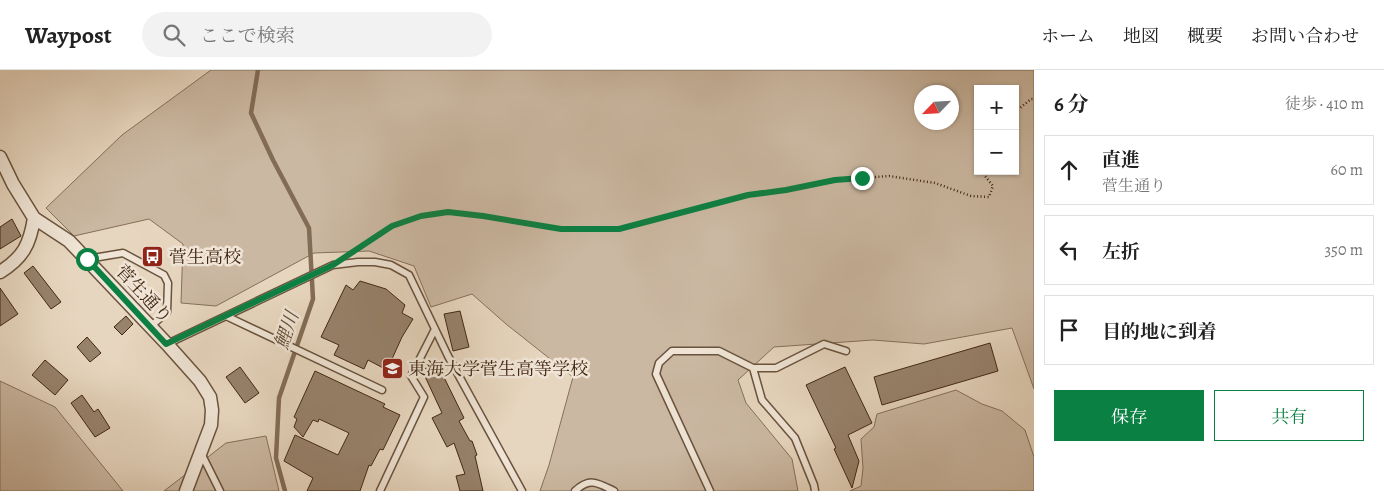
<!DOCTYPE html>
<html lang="ja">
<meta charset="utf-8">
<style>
:root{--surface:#fff;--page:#f2f2f2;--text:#222;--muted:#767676;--line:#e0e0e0;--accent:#0b8043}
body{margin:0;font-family:Alegreya,"Noto Serif JP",serif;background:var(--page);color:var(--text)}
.controls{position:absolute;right:15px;top:15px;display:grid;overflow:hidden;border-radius:0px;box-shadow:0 1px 4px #0004}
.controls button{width:45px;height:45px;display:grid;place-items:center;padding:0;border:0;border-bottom:1px solid var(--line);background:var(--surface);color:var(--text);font:25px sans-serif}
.compass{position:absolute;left:914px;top:15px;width:45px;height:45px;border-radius:50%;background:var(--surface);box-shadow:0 1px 4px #0004;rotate:245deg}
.stop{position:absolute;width:15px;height:15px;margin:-11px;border:4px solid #0b8043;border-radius:50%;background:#fff}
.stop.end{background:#0b8043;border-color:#fff;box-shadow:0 1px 5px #0008}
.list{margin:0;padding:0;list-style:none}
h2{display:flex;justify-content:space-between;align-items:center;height:65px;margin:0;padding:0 20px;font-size:21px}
h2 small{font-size:16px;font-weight:400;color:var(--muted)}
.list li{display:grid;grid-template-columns:32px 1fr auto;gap:15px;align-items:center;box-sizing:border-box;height:70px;margin:0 10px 10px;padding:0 10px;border:1px solid var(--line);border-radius:0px}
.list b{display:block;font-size:19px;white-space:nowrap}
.list p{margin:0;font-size:16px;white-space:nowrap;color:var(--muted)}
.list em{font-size:16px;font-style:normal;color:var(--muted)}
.actions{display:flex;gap:10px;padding:15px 20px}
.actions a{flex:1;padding:11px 0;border:1px solid var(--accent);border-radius:0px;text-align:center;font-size:18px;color:var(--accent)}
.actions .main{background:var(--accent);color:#fff}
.icon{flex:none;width:28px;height:28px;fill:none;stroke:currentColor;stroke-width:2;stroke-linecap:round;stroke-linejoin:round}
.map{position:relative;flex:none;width:1034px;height:421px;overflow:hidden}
header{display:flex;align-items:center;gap:30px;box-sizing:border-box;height:70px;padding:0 25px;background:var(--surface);border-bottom:1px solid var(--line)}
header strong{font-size:24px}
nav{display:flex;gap:28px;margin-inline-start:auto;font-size:18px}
.search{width:350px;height:45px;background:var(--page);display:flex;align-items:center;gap:12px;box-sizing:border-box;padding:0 18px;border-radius:28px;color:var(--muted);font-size:19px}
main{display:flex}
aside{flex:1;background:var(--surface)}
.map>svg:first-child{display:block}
</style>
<header>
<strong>Waypost</strong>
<div class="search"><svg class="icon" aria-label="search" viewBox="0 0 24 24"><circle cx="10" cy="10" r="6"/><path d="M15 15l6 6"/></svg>ここで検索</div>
<nav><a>ホーム</a><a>地図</a><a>概要</a><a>お問い合わせ</a></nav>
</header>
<main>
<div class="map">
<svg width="1034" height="421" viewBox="0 0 1034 421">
<rect width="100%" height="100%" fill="#e7d6bf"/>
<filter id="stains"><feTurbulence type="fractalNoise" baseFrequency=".004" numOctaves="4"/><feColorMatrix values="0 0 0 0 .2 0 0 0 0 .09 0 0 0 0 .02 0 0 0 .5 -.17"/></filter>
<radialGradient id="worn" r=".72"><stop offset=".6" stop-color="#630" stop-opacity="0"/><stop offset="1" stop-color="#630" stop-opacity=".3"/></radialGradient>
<path fill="#cbb8a2" stroke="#86705a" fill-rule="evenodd" d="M211 0H1034V319L1012 258 924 274 873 270 774 277 738 310 746 333 792 389 798 421H540L549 395 573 307 506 254 472 224 431 237 414 196 369 181 314 183 216 236 181 233 183 174 149 149 74 166 46 138 122 65ZM978 19H1015V101H978ZM922 22H952V52H922Z
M0 311 55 337 123 421H0Z
M956 320 982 334 1002 341 1025 360 1034 387V421H850L861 416 863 398 861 369 874 357 877 344Z
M266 366 279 421H164L226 373Z"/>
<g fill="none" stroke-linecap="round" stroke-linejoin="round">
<path stroke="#836c56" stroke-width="4.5" d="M258 0 251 43 273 90 309 158 313 229 279 328 276 388 285 421"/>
</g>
<path fill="#97826c" stroke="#412712" d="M12 149 21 166 0 179V157Z
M33 196 61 232 51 239 24 203Z
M360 211 386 219 405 235 402 243 413 249 402 267 387 300 368 290 364 299 334 285 339 275 321 267 346 215 353 220Z
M0 218 18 244 0 256Z
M460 241 469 277 453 281 444 244Z
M126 246 133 254 122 265 114 257Z
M87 267 101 283 90 292 77 277Z
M990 273 998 301 882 335 874 307Z
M45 290 68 310 55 325 32 305Z
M437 293 464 348 459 351 470 371H472L477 385 475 386 483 421H460L456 406 465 404 454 373 447 377 432 348 442 343 422 300Z
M240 297 259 323 245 333 226 307Z
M845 297 872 353 848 365 859 391 852 418 834 379 836 378 806 315Z
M315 301 385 334 383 337 400 345 383 380 380 379 371 396 369 395 360 421H307L313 408 284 391 295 365 338 385 349 363 319 349 318 352 313 350 303 367 294 357 297 349 294 347Z
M82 325 94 342 98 339 110 358 95 367 71 333Z"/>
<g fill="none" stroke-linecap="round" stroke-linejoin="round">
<defs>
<path id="lane" d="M87 189 123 183 164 205 168 213 167 242 150 257
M226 246 382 320
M167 274 333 195 358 192H375L391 195 409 205 448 286 522 421
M753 298 762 330 795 368 814 415 815 421
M201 383 220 421
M380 421 424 327 411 306 435 259
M575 421C590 407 598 413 614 421
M710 421 656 304 659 293 672 281H719L753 298H776L824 274 846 281"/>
<path id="street" d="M0 87 13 114 34 148 69 171 167 274 200 311 210 327 212 340 211 355 186 421
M0 202C23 188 30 174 34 148"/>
</defs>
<use href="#lane" stroke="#6a533d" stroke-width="9"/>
<use href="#street" stroke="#6a533d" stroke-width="15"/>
<path stroke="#412712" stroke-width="2.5" stroke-dasharray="1 2.5" stroke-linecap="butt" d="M1015 42 1031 29H1034
M353 182 392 156 421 146 448 142 483 145 561 159H619L748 125 786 120 835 110 889 106 935 113 971 126 989 127 993 116 981 101"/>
<use href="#lane" stroke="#efe4d5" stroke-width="6"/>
<use href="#street" stroke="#efe4d5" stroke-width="12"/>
</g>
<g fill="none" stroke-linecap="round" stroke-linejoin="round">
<path stroke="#0b8043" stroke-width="6" d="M87 189 166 274 333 195 392 156 421 146 448 142 483 146 561 159H619L748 125 786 120 835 110 862 108"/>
</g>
<defs>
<symbol id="bus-square" viewBox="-11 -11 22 22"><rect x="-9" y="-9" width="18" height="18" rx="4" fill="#8f2418" stroke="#efe4d5"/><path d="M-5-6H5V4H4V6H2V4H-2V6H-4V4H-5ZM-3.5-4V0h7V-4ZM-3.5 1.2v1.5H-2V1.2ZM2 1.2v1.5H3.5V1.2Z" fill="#fff"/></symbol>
<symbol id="school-square" viewBox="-11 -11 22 22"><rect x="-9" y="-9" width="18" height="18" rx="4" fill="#8f2418" stroke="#efe4d5"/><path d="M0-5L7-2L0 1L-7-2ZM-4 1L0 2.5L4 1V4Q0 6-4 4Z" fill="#fff"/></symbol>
</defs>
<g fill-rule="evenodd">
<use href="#bus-square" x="140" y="174" width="25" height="25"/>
<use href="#school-square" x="380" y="286" width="25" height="25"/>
</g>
<g text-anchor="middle" stroke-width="5" stroke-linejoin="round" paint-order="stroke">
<g font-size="18" fill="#412712" stroke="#efe4d5" text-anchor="start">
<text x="169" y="193">菅生高校</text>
<text x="408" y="305">東海大学菅生高等学校</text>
</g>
<g font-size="18" fill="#412712" stroke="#efe4d5">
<text transform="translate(144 224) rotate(47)" y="6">菅生通り</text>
</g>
<g font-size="19" font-style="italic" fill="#624a34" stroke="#efe4d5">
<text transform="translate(286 260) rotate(-71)" y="7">鯉川</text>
</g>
</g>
<rect width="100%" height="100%" filter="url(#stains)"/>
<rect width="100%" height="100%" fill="url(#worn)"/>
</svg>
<div class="controls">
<button>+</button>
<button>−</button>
</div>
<svg class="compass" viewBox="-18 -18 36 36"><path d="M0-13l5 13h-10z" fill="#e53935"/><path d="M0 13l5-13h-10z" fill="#767676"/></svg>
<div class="stop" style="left:87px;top:189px"></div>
<div class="stop end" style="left:862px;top:108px"></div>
</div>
<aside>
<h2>6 分<small>徒歩 · 410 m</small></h2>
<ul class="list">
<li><svg class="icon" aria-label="ahead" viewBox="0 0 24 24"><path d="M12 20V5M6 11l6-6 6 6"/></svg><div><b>直進</b><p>菅生通り</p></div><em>60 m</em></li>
<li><svg class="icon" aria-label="left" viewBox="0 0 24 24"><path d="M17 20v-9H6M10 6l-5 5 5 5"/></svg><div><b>左折</b></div><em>350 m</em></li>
<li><svg class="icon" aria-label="arrive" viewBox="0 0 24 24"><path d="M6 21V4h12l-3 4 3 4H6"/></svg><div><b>目的地に到着</b></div></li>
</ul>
<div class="actions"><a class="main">保存</a><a>共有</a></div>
</aside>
</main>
